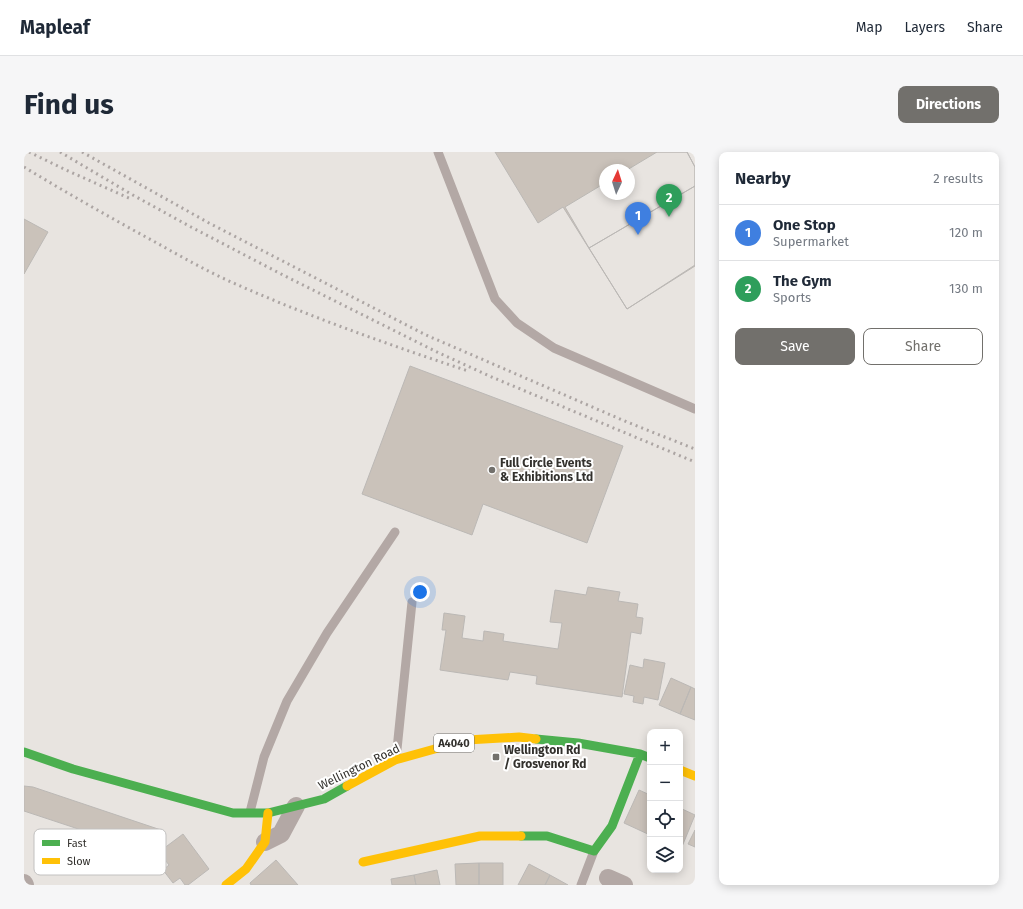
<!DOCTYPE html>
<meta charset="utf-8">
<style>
:root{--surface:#fff;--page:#f6f6f7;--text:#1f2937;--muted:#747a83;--line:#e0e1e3;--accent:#72706c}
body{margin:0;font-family:"Fira Sans",sans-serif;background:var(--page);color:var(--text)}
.controls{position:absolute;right:12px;bottom:12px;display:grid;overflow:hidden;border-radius:8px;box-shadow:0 2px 10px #0003}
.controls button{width:36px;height:36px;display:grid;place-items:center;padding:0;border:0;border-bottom:1px solid var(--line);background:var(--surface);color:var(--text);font:20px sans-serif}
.compass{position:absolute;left:575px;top:12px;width:36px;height:36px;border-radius:50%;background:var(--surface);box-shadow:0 2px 10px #0003;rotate:4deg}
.you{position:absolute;left:396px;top:440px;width:14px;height:14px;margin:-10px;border:3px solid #fff;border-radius:50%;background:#1a73e8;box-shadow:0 0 0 6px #1a73e833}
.badge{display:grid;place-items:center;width:26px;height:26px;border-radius:50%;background:var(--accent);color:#fff;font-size:13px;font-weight:700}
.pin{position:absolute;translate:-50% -33px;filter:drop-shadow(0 1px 2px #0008)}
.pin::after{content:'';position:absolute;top:21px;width:14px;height:12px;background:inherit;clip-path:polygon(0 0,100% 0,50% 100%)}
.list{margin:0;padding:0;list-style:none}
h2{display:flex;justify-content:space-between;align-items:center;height:52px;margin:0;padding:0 16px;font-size:17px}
h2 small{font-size:13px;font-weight:400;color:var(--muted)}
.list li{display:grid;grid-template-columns:26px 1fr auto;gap:12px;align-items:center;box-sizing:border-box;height:56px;padding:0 16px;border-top:1px solid var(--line)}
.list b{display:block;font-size:15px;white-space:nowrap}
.list p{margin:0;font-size:13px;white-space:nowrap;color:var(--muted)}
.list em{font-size:13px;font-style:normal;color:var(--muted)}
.actions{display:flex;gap:8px;padding:12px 16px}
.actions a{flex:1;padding:9px 0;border:1px solid var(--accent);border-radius:8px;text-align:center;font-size:14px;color:var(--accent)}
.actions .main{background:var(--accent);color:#fff}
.icon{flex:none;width:22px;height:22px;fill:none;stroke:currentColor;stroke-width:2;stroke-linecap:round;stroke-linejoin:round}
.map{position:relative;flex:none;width:671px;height:733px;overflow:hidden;border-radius:8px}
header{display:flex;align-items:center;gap:24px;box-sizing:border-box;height:56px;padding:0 20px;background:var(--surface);border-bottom:1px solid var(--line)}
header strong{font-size:19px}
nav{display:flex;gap:22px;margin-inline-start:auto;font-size:14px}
.intro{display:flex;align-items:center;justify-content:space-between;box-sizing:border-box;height:96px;padding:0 24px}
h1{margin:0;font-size:28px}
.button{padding:10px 18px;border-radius:8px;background:var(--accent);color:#fff;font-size:14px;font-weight:700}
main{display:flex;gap:24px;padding:0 24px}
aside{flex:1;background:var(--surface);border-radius:8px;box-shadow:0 2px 10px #0003}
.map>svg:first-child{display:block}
</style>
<header>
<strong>Mapleaf</strong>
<nav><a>Map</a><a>Layers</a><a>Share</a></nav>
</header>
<div class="intro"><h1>Find us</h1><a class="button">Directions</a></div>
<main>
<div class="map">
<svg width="671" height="733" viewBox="0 0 671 733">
<rect width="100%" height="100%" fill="#e8e4e0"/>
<path fill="#cac2ba" stroke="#bbb8b5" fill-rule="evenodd" d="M471 0H663L671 15V114L603 157 539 55 514 71ZM581 18H605V42H581Z
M633 0H663L671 15V34L565 96 541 55 581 31V42H605V18H603Z
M671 34V113L603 157 565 96Z
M0 67 24 80 0 122Z
M386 214 599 294 563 391 459 352 448 383 338 342Z
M564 435 596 440 594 449 614 452 612 465 619 466 617 482 607 480 598 545 512 532 513 524 486 520 484 528 416 518 422 478H418L420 461 441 464 438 486 459 489 460 479 480 482 479 489 534 497 538 471 526 470 531 438 562 443Z
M620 507 641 511 634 548 620 545 619 552 609 550 610 544 600 542 606 513 619 516Z
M647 526 667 535 656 562 635 553Z
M667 535 671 537V568L656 562Z
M0 634 9 635 137 678 130 702 0 659Z
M615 638 626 643V683L600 671Z
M656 656 671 663 657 697 656 696Z
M671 678V695L664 692Z
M159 682 185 717 164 733H161L156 726 149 731 139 718 145 713 135 700Z
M252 708 274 733H227L226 731Z
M455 711H479V733H455Z
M455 711V733H432L431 712Z
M505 712 526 723 521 733H494Z
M413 718 416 733H392L390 723Z
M390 723 392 733H368L367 727Z
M526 723 544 733H521Z"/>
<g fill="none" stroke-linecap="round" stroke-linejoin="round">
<path stroke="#b0a8a5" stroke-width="2.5" stroke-dasharray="1 3" stroke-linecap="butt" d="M669 0 671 3"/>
<path stroke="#b3a8a5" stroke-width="9" d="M414 0 471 147 493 171 530 196 671 257
M372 607 388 450
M226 660 240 605 263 549 303 481 371 380
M557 733 570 699"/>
<path stroke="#b3a8a5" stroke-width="18" d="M241 690 257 682 272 654
M584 726 600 733
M0 731 1 733"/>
<path stroke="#4caf50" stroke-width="9" d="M512 587 554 591 616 602 626 606
M0 600 49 617 209 661H244L300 647 323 634
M497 684H523L570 699 588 674 616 602"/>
<path stroke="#ffc107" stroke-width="9" d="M656 618 671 624
M323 634 371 608 443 588 495 585 512 587
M339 710 456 684H497
M202 733 222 717 241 690 244 661"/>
<path stroke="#aca5a3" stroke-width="3" stroke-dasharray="2 4" stroke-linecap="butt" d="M5 0 42 18 107 47
M36 0 107 42 167 75 259 123 415 201 470 226 671 310
M58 0 185 71 402 183 603 270 671 297
M0 15C43 41 87 66 131 90 158 105 186 121 214 133 289 166 366 193 444 219"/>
</g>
<g fill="#72706c" stroke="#fff" stroke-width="1.5">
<circle cx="468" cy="318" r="4"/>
<rect x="468" y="601" width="8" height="8" rx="2"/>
</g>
<g text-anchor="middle" stroke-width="4" stroke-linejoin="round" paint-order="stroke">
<rect fill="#fff" stroke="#706f6c" stroke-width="1" x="410" y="582" width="40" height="18" rx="3"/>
<g font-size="11" font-weight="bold" fill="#33312d">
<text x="430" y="595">A4040</text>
</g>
<g font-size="12" font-weight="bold" fill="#33312d" stroke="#fff" text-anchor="start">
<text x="476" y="315">Full Circle Events<tspan x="476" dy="14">&amp; Exhibitions Ltd</tspan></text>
<text x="480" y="602">Wellington Rd<tspan x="480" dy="14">/ Grosvenor Rd</tspan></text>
</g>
<g font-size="12" fill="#33312d" stroke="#fff">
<text transform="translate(335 615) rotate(-26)" y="4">Wellington Road</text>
</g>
</g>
<rect x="10" y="677" width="132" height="46" rx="6" fill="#fff" stroke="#c2c1c0" stroke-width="1"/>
<rect x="18" y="688" width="18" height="6" fill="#4caf50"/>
<rect x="18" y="706" width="18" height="6" fill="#ffc107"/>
<g font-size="11" fill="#33312d">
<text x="43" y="695">Fast</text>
<text x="43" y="713">Slow</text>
</g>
</svg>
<div class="controls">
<button>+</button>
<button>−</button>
<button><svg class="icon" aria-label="locate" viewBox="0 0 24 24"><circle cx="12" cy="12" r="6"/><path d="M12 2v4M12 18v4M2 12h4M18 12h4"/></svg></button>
<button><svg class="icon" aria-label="layers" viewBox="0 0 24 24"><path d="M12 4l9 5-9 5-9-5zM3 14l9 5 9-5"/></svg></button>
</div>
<svg class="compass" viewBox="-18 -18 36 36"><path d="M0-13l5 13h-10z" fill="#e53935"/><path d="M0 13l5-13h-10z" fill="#747a83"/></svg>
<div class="you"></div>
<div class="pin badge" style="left:614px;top:83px;background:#3f7fe0">1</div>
<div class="pin badge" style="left:645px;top:65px;background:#2e9e5b">2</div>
</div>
<aside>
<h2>Nearby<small>2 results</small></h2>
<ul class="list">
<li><span class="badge" style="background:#3f7fe0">1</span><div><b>One Stop</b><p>Supermarket</p></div><em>120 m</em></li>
<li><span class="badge" style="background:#2e9e5b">2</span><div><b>The Gym</b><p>Sports</p></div><em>130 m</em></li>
</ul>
<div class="actions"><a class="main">Save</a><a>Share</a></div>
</aside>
</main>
